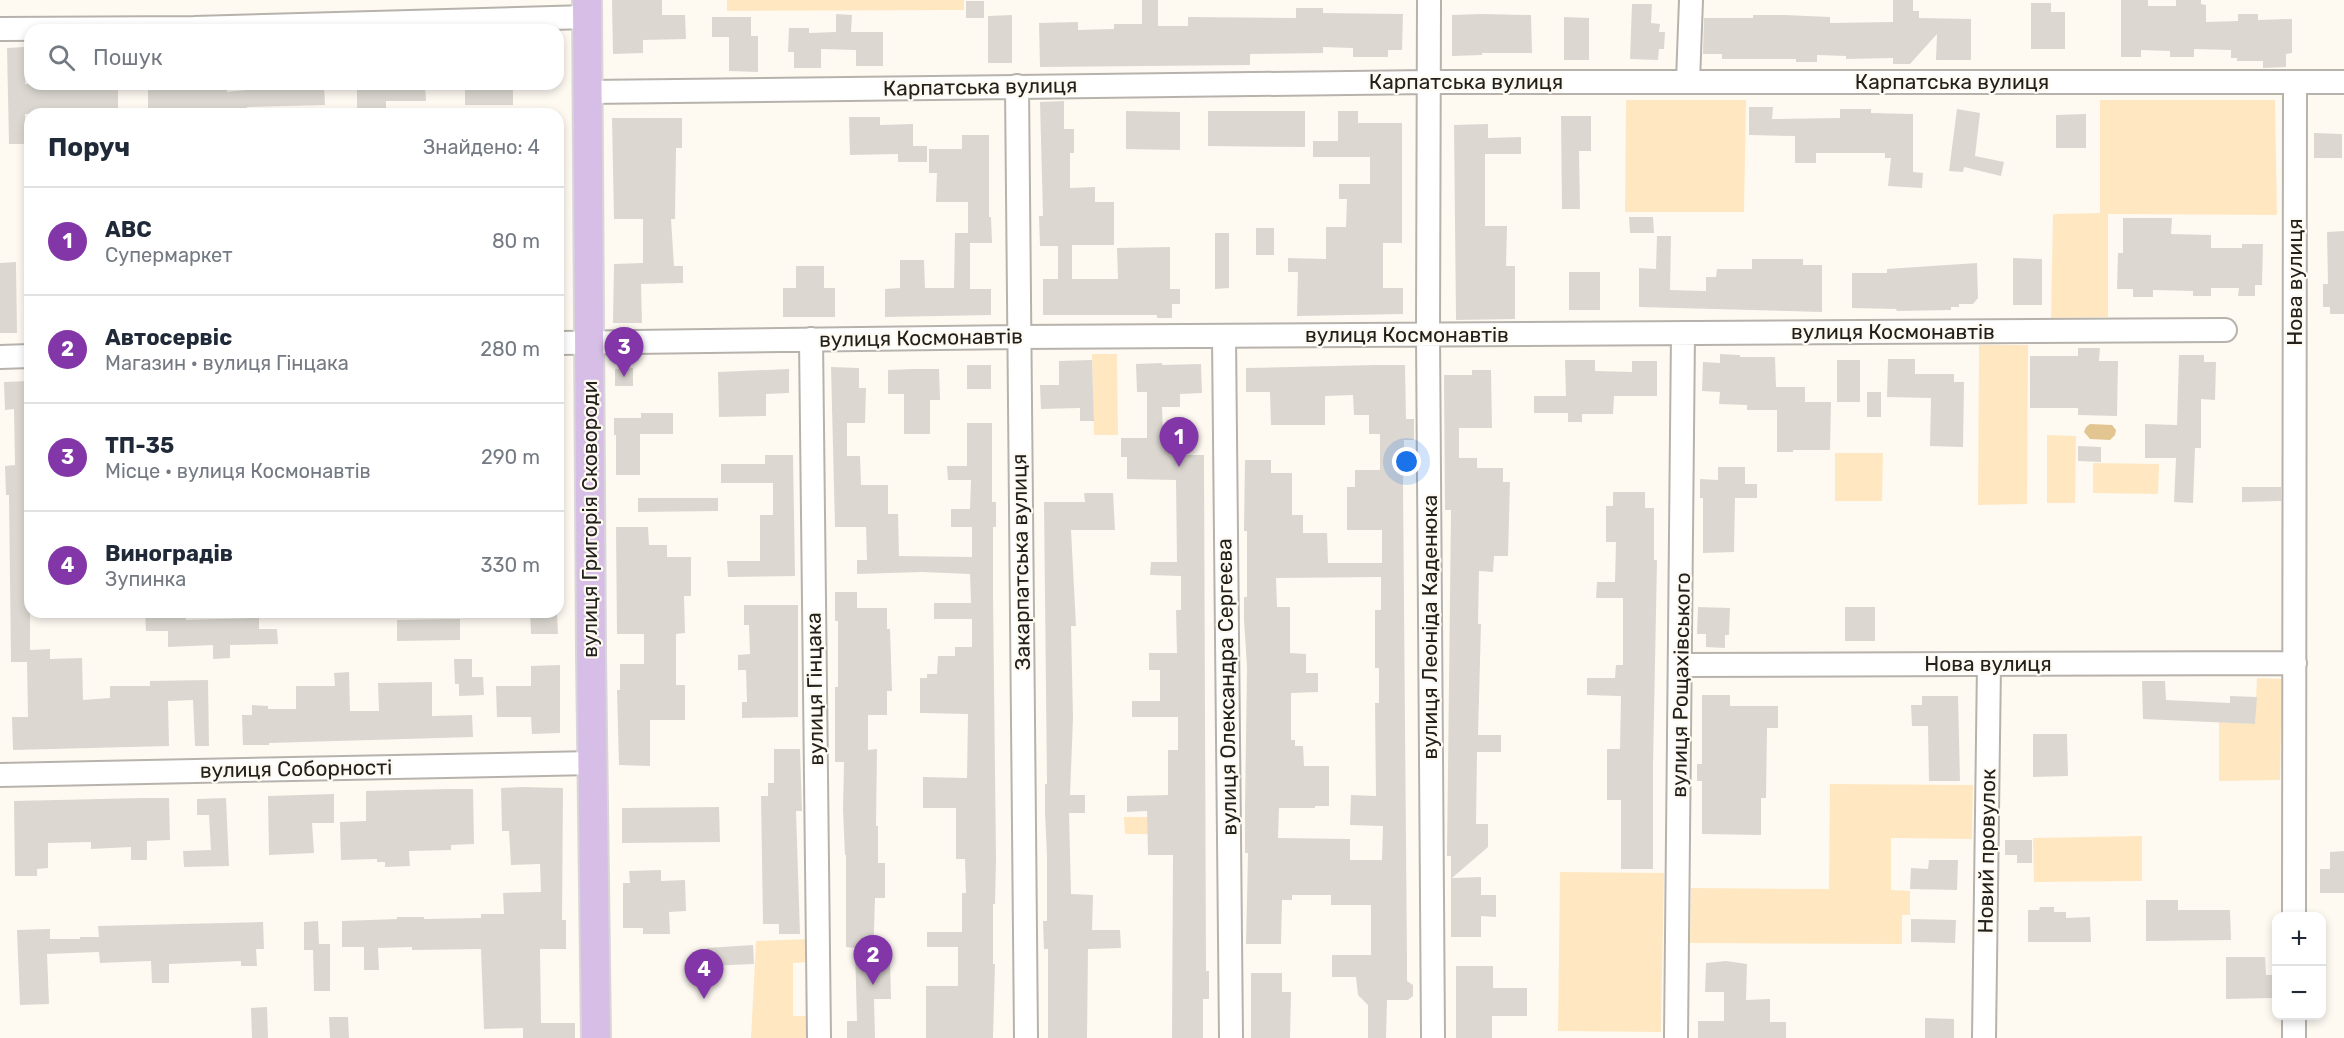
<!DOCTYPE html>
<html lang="uk">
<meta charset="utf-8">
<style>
:root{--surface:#fff;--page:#f6f6f7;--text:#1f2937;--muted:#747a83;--line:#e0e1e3;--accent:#8336a7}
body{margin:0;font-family:Rubik,sans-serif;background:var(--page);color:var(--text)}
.controls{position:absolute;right:18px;bottom:18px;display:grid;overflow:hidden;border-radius:12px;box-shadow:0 3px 9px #0003}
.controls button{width:54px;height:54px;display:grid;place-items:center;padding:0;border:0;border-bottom:2px solid var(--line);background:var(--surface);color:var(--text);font:30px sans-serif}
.you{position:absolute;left:1407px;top:462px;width:21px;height:21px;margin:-15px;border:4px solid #fff;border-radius:50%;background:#1a73e8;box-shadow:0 0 0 9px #1a73e833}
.badge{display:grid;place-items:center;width:39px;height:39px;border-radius:50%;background:var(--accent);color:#fff;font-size:20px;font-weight:700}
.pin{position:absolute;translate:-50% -50px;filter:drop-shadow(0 2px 3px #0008)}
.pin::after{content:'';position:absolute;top:32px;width:21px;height:18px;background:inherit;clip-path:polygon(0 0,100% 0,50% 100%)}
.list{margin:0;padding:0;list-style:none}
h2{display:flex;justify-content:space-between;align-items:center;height:78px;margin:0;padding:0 24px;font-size:26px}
h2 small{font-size:20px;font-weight:400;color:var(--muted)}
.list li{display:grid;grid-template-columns:39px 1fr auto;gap:18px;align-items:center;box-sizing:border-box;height:108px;padding:0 24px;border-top:2px solid var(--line)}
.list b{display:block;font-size:22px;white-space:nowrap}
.list p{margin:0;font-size:20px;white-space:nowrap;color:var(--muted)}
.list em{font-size:20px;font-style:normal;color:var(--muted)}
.icon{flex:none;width:33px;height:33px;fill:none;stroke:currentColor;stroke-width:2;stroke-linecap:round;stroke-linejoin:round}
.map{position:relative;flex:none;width:2344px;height:1038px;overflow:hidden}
.search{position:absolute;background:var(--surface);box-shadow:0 3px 9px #0003;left:24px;top:24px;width:540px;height:66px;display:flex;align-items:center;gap:15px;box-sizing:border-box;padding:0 21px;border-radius:18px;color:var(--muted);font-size:22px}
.panel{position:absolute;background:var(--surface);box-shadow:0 3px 9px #0003;left:24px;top:108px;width:540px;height:510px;border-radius:18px}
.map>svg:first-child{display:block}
</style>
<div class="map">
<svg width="2344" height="1038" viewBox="0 0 2344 1038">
<rect width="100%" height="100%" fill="#fefaf2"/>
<path fill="#ffe8c1" d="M727 0H964V10L727 11Z
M1626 100H1746L1744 212H1625Z
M2100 100H2275L2277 215 2108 214V317L2051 318 2053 214 2100 213Z
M1979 345H2028L2027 504 1978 505Z
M1092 354H1117L1118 435H1094Z
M2047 435 2076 436 2075 503H2047Z
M1835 453H1883L1882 501H1835Z
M2093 463 2159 464 2158 494 2093 493Z
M2257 678 2282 679 2280 780 2219 781V722L2255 724Z
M1830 784 1973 785 1972 839 1891 838V890L1910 891V915H1902V944L1690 943 1691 888 1829 889Z
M1124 817H1163L1164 834H1125Z
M2142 836V881L2034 882 2033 838Z
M1560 872 1664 873 1661 1032 1558 1031Z
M812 939V962L793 963V1016H812V1038H751L756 941Z"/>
<path fill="#e3c592" d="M2090 424 2112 425 2116 430 2115 435 2110 440 2090 439 2084 432 2086 427Z"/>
<path fill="#dcd8d1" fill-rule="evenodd" d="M612 0H662V15H685L686 39 643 40V53L613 54Z
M1142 0H1158V26H1188V17L1296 18V8H1323V13L1403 14 1402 50H1388V57H1353V48L1323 47V53L1250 54V65L1040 67 1039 23 1078 22V30L1114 29V24H1142Z
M1893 0H1913V11H1919V18L1971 19V60H1936L1937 34 1910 64H1893V58L1846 59V56L1817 55V62H1796V59H1722V54H1703L1704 18H1753V15H1785L1830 17V23L1893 22Z
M2121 0H2148V6H2176V0H2201V4L2206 5V22L2238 21V14H2258V20L2292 19V53L2286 54V67L2263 68V61H2237V58H2231V50L2194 49V57H2170V51L2141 50V57H2121Z
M966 1H984V18H966Z
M2031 3H2051V12H2065V49H2031Z
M1632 4H1652L1651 23 1660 24 1659 32H1665L1664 49H1659L1658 60 1630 59Z
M836 14 852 15 851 32H883V66H856V50L821 49V68H794V52H788L789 28H809V33L836 32Z
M1481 14 1531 15 1532 53H1482V55L1452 56V15Z
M1012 15V63H988V16Z
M712 17H751V36H758V72L729 71V37H712Z
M1564 17 1589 18V60H1564Z
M24 47 25 84H118V114H25L26 144H9L7 48Z
M148 84H227V92L265 88V84H324L325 105 247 107V112L227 114H148Z
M357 84H425L426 101H386V114H357Z
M465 84H513V105H465Z
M1064 101V129H1074V153H1070V188L1095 187V202H1114V245H1072V279H1118L1117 248 1170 247V289H1180V304H1172V318H1157V315H1043V279H1058V246H1040L1039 216H1043L1040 102Z
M1749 107H1773L1772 119 1840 118V109H1871V113L1913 114V172L1923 173 1922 188 1888 186 1891 158H1885V153H1816V163H1795V136L1749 135Z
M1957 109 1980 113 1975 156 2004 162 2001 176 1964 167 1963 172 1949 171Z
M1126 111 1180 112V150L1126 149Z
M1208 111H1305V147L1208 146Z
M1338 111H1358V123H1402V243H1383V288H1403V314L1297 316 1298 272H1288V258L1326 259V227H1346L1347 199H1339V184H1370V157H1313V141H1338Z
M2086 114V148H2056V115Z
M1561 116H1591V151H1579L1580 209H1562Z
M849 117H880V125L913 124V146H927V162H898V154L850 155Z
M612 118H682V148H676L675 219H671L674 266H683V283L641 284 642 323H613L614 264 643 263V219H614Z
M1488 124V138L1521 137V154H1485V226H1507L1506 266H1515V319L1456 320 1454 125Z
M2314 133 2342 134V158H2314Z
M962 135H989V217H991L992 243H970V289H991V315L885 317V289L900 288V260H924L925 288H954L955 233H968V202H936L937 173H929V149H962Z
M1629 217H1653L1654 233H1630Z
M2123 218H2172L2171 234 2211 235V248H2242V244H2263L2262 285H2255V296H2238L2239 288H2211V296H2193V291L2153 290V297H2133V289H2117L2118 253H2123Z
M1256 228H1274V255H1256Z
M2344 231V314H2330V307H2323V284H2328L2327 232Z
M1215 233H1229V288L1215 289Z
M1657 236H1671L1670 290 1706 291V277H1716L1717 269H1752V259H1803V265H1822V312L1639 307V268L1656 269Z
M2013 258 2042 259V305H2013Z
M16 262 17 333H0V263Z
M1977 263 1978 298 1973 304H1959V307H1951V310L1897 311 1896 309 1852 308V273H1887V269Z
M796 266H824V288H835V317H783V288H796Z
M1569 272H1600V310H1569Z
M2078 348H2100L2099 361H2118L2117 416 2078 415V408H2030V356H2078Z
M1720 354 1740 355V357H1775L1776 387H1805V402H1831L1830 450H1793V452H1777V410H1747V405L1719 404 1720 392 1702 391 1703 362 1720 363Z
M2179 355H2204V362H2216L2215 400 2201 399V448H2195L2193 503 2174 502 2176 458H2145V424L2177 425Z
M1888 359H1915V374H1954V382H1964L1963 447 1930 446 1931 398 1887 397Z
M1092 360 1094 421H1080V408L1041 409 1040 385H1059V361Z
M1565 360H1595V371L1632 372V361H1657V396H1614L1613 414H1582V422H1568V413H1534V396H1566Z
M1837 360H1860V402H1837Z
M1162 363V365L1201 364 1202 393 1180 394V407H1162L1163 434 1179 455H1204L1206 971H1209V999H1203V1038H1172L1173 855H1148L1147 811 1127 812V796L1168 795V750H1178V717H1132V701H1160V670H1149V653H1177L1176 610H1181V576L1150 575 1151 562H1177L1176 480 1127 479V457H1121V438H1147V392H1137L1136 364Z
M967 365H991V389H967Z
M1375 365H1405L1406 419H1414V440H1404L1403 483 1407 963V981L1413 985V996L1408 1000H1387L1386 1038H1368V1005L1358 995 1356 977H1332V955H1371V905H1331V895H1292V900H1282L1281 944H1246L1248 853H1245V808L1247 667 1244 620V597H1247V531H1244L1245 460H1271V473H1292V515H1303V533H1327L1328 563H1382V530H1347V487H1355V470H1380V434H1369V415H1354L1353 395 1325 396V425H1271L1270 392H1246V368ZM1381 577V610H1375V668H1379V703H1375L1376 796 1351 795 1350 825 1383 826 1382 860H1350V839L1278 838 1279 808H1315V806H1329V766H1304L1303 746H1295V740H1291V693L1318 692V673H1306V654L1290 653V607H1277L1276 578Z
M831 367 859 368V388H866L865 423H847V456H860L861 485H888V514H898L899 556 972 557V527H951V509H970L971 480H948L947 466H967V423H992V502H996V527H993V595L996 858 995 904H993V964H995L993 1038H926V986H958V947H927V932H962V893H966L965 859H956V808H923V777L967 778 968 714 920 713V678H927V674H937L938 656H955V647H972V619H934V603H971L970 574 922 572 857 574V560H867L866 527H835Z
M633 368V386H615V369Z
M789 369V393L766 394V416L719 417 718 372Z
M913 369H939L940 400H930V434H904V394H888V370Z
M1472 370H1491L1492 428H1459V458H1477V468H1503V482H1510L1508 556H1494L1493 572 1479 571 1478 624H1481L1478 735H1501V752H1477L1476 824H1488V847L1452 878 1481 877V895H1496V917L1481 916V937H1451V856H1447L1451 510H1445L1444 375H1472Z
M30 381V650L50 649V659L82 658 83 700 110 698V686H150V681L208 680 209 746H195L193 700 168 701 169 746 13 750 12 717H28L27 662H11L9 495H6L5 466 15 465 14 409 5 410 4 382Z
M1867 392H1881V417H1867Z
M641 413H673V434H640V475H616V435H614V418H641Z
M2078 446 2101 447V462L2078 461Z
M765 455H793L795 576 728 577 727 561H760V515H773V483H721V464H765Z
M1718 467H1745V484H1757V498H1735L1734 552 1703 553V498H1700V479L1718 480Z
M2242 487H2281V501L2242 502Z
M1613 492H1645V508H1654V560H1657L1653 765V869H1621V800H1607V749H1620L1621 696 1587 695V678H1615L1616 665H1623V598H1596L1597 582H1615L1616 542H1606V506H1613Z
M1084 493H1113L1115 530H1071L1076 626H1071L1073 718 1070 795H1085V813H1069L1071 894 1093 895 1092 930H1120L1121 948 1088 949 1087 1038H1048V949H1044L1043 921H1047V856L1045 813V784H1047L1044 502H1085Z
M638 498H718V511L638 512Z
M616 527H648L649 545H667V557H691V596H684L685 633 676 634V685H685V720H650V766L619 765 617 690H620V664H644V634H617Z
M835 592H857V608H887V629H890L892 691H887V715H868V750L877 749 876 826H878V863H885V898H875L873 962 890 961 891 999H874L875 1038H847V1021H857L855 948 846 947V855H845L843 810 844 762H835V687H838V621H835Z
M744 605H798V717L742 718V702H747L746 670H738V655L750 654 749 625H744Z
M1698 607 1730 608 1729 635H1725V648L1706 647V634H1697Z
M1845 607H1875V641H1845Z
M145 612H186V620L259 618V629H277L278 644 230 645V658L213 659V645L168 647V631H146Z
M530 612H557L558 634H531Z
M460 619V640L397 641V620Z
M454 659H472V677H483L484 695 459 696V684H455Z
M560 665V733L532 734 531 717H497L496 686H531V666Z
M349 672 350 711H379L378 683 432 682V716L472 715 473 737 269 743V745H243L242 715H252V705L268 706V709H296V686H335L334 673Z
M2142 681H2165L2166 700 2230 703V696L2257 697 2255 724 2143 719Z
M1702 695H1730V706H1778V728H1767L1766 798H1761V835L1702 834V781H1697V764H1702Z
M1922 696H1958L1960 781H1929L1928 726H1912L1911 705H1922Z
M2033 734H2067L2068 776 2033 777Z
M774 749H800L802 811H796L800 934H779V924H763L761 796H768V783H774Z
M523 787 563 788 562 920H566V949H540L541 1023H575V1038H523V1028L484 1029 481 949 412 950V947L378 948 379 970H364V947H342V921L397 919V917H424V919L481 918V914H504L503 893 541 892 540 864 511 865 509 831H502L501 788Z
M448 789H473L474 844 451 845V850L409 851 410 866 385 867V862H377V859L341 860 340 822 366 821V791Z
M334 794V823H312L314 853 269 855 268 796Z
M144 798H169L170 840 147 841V860H131V847L91 849V842L48 843V868L37 869V876H15L14 801Z
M226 798 229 866 184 867 183 851 211 850 209 815H197V799Z
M719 807 720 842 622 843V808Z
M2005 840H2032V863H2017V855H2005Z
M2344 851V893H2320V869H2330V852Z
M1929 860H1958L1957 890 1910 889 1911 868 1928 869Z
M661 870V881L685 880 686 911 669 912 670 934H643V928H623V883H630L629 871Z
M2146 900H2178V910H2230L2231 940 2146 941Z
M2040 907H2054V912H2066V918L2090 917 2091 942H2028V910H2039Z
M1911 919 1956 920 1955 943 1911 942Z
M318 921 319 944H330V991H314L313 950H304V922Z
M263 922 264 949H256L257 966H241V961L169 964V983H152L151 961 100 963 99 952 47 954 49 1004 20 1005 17 930 50 929V939H80V937H99L98 926Z
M753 945 754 964 708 966 707 948Z
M2226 957H2265L2266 975H2273L2274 998 2226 999Z
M1726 961 1747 964 1746 1000 1770 999V1022H1786V1038H1698V1021H1724V992H1705L1706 963Z
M1456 966H1493V988H1527V1016H1492V1038H1456Z
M1251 973H1282V992H1291L1290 1038H1251Z
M267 1007 268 1038H252L251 1008Z
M329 1017H348L349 1038H330Z
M1925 1018 1954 1019V1038H1925Z"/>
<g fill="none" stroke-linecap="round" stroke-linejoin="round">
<defs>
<path id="minor" d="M1429 0 1428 335 1433 1038
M0 29 194 28 587 17
M1688 81 1691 0
M1017 86 1026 1038
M588 92 1429 82H2344
M1224 336 1231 1038
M811 339 819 1038
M558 343 1018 337 2225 330
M0 357 30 356
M1681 665 2295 663
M0 775 593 763
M2294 916 2295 82
M1676 1038 1683 333
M1984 1038 1989 664
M2294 1038V1016"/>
<path id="major" d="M587 0 591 654 596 1038"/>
</defs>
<use href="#minor" stroke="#b7b3ac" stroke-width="26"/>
<use href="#major" stroke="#d7d7d6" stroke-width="32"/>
<use href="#minor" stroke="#fff" stroke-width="22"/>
<use href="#major" stroke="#d7bee6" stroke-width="28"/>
</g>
<g text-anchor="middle" stroke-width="4.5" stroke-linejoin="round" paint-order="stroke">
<g font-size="21" fill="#21201d" stroke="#fefaf2">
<text x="1466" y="89">Карпатська вулиця</text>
<text x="1952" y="89">Карпатська вулиця</text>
<text transform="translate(980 87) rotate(-1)" y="7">Карпатська вулиця</text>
<text transform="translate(2295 282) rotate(-90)" y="7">Нова вулиця</text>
<text x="1893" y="339">вулиця Космонавтів</text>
<text x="1407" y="342">вулиця Космонавтів</text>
<text transform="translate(921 338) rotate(-1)" y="7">вулиця Космонавтів</text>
<text transform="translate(590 519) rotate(-90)" y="7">вулиця Григорія Сковороди</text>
<text transform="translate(1021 562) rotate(-91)" y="7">Закарпатська вулиця</text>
<text transform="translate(1430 627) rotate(-90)" y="7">вулиця Леоніда Каденюка</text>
<text x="1988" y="671">Нова вулиця</text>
<text transform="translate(1681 685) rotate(-89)" y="7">вулиця Рощахівського</text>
<text transform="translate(1227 687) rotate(-91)" y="7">вулиця Олександра Сергеєва</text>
<text transform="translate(815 689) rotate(-91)" y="7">вулиця Гінцака</text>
<text transform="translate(296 769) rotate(-1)" y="7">вулиця Соборності</text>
<text transform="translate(1987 851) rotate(-89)" y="7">Новий провулок</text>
</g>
</g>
</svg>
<div class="controls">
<button>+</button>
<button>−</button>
</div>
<div class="you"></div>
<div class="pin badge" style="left:1179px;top:467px">1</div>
<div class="pin badge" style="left:873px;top:985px">2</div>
<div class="pin badge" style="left:624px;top:377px">3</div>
<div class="pin badge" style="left:704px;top:999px">4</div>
<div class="search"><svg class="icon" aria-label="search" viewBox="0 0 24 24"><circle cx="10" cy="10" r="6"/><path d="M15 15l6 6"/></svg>Пошук</div>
<section class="panel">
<h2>Поруч<small>Знайдено: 4</small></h2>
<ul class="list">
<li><span class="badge">1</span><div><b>ABC</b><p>Супермаркет</p></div><em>80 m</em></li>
<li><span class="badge">2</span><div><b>Автосервіс</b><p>Магазин · вулиця Гінцака</p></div><em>280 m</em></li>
<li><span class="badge">3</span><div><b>ТП-35</b><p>Місце · вулиця Космонавтів</p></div><em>290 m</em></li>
<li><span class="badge">4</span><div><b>Виноградів</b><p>Зупинка</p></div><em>330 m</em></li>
</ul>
</section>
</div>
